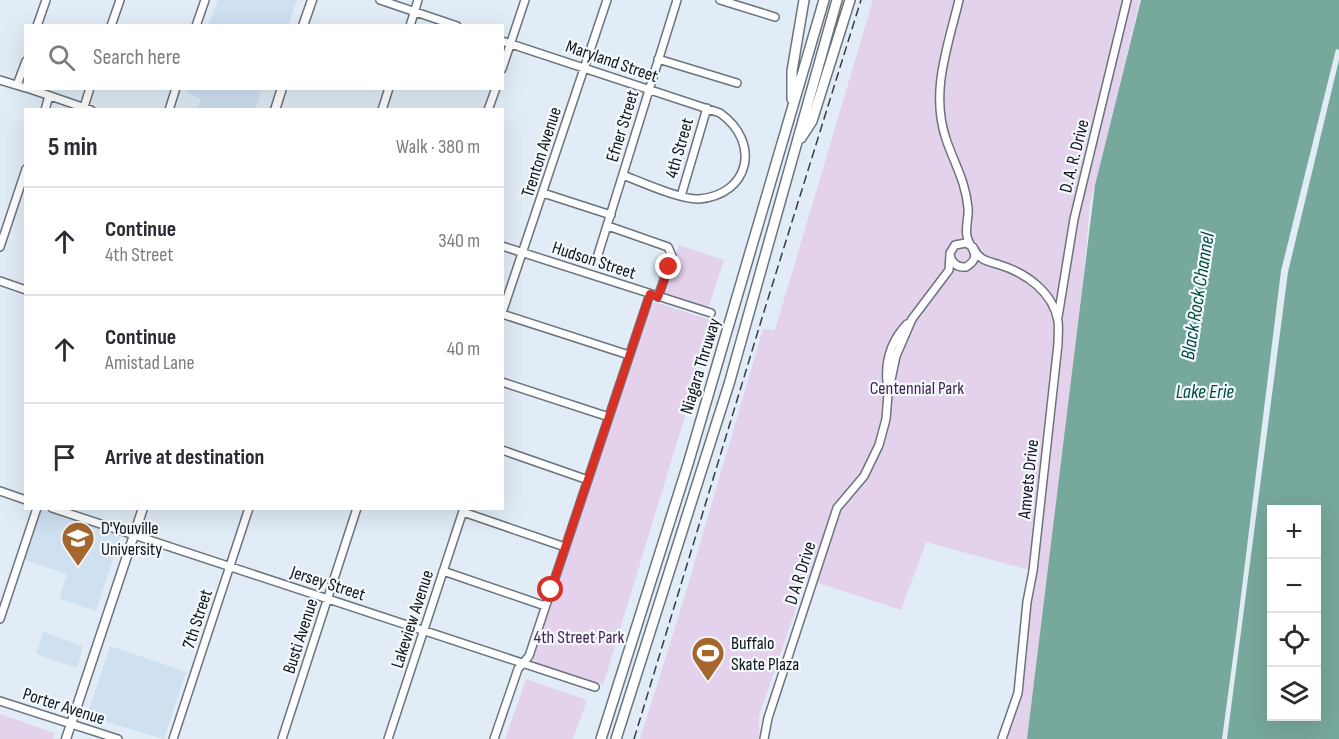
<!DOCTYPE html>
<meta charset="utf-8">
<style>
:root{--surface:#fff;--page:#f7f7f7;--text:#2b2b33;--muted:#7c7c81;--line:#e1e1e2}
body{margin:0;font-family:"Sofia Sans Condensed",sans-serif;background:var(--page);color:var(--text)}
.controls{position:absolute;right:18px;bottom:18px;display:grid;overflow:hidden;border-radius:0px;box-shadow:0 6px 24px #0002}
.controls button{width:54px;height:54px;display:grid;place-items:center;padding:0;border:0;border-bottom:2px solid var(--line);background:var(--surface);color:var(--text);font:30px sans-serif}
.stop{position:absolute;width:18px;height:18px;margin:-14px;border:4px solid #d93025;border-radius:50%;background:#fff}
.stop.end{background:#d93025;border-color:#fff;box-shadow:0 2px 6px #0008}
.list{margin:0;padding:0;list-style:none}
h2{display:flex;justify-content:space-between;align-items:center;height:78px;margin:0;padding:0 24px;font-size:26px}
h2 small{font-size:20px;font-weight:400;color:var(--muted)}
.list li{display:grid;grid-template-columns:39px 1fr auto;gap:18px;align-items:center;box-sizing:border-box;height:108px;padding:0 24px;border-top:2px solid var(--line)}
.list b{display:block;font-size:22px;white-space:nowrap}
.list p{margin:0;font-size:20px;white-space:nowrap;color:var(--muted)}
.list em{font-size:20px;font-style:normal;color:var(--muted)}
.icon{flex:none;width:33px;height:33px;fill:none;stroke:currentColor;stroke-width:2;stroke-linecap:round;stroke-linejoin:round}
.map{position:relative;flex:none;width:1339px;height:739px;overflow:hidden}
.search{position:absolute;background:var(--surface);box-shadow:0 6px 24px #0002;left:24px;top:24px;width:480px;height:66px;display:flex;align-items:center;gap:15px;box-sizing:border-box;padding:0 21px;border-radius:0px;color:var(--muted);font-size:22px}
.panel{position:absolute;background:var(--surface);box-shadow:0 6px 24px #0002;left:24px;top:108px;width:480px;height:402px;border-radius:0px}
.map>svg:first-child{display:block}
</style>
<div class="map">
<svg width="1339" height="739" viewBox="0 0 1339 739">
<rect width="100%" height="100%" fill="#e1ecf7"/>
<path fill="#cfe0f1" d="M218 0H297L288 25H208Z
M188 89V88L262 89 255 110 197 109 201 99 187 92Z
M41 509 121 535 96 611 59 599 67 574 25 560Z
M43 632 83 646 77 668 36 654Z
M110 646 186 672 164 739 87 716Z"/>
<path fill="#e4d2ec" d="M873 0H1140L1090 205 1077 347 1027 739H1002L1018 693 1033 571 926 542 901 610 806 579 759 716V739H640L682 605 763 329 775 330Z
M679 245 724 260 708 309 663 294Z
M654 302 714 321 603 685 535 662 533 659 651 306Z
M526 679 587 700 573 739H505Z
M0 714 55 733 53 739H0Z"/>
<path fill="#77a89c" fill-rule="evenodd" d="M1141 0H1339V739H1027L1095 185ZM1272 510H1316V716H1272Z"/>
<path fill="#e1ecf7" d="M1336 49 1339 50V60L1288 272 1227 739H1222L1237 628 1281 271Z"/>
<g fill="none" stroke-linecap="round" stroke-linejoin="round">
<defs>
<path id="minor" d="M380 0 457 26
M720 0 775 17
M959 0C948 46 930 92 946 139 954 163 966 182 968 208 969 217 965 227 967 236 969 248 984 256 966 267 957 268 950 262 950 253L955 245 966 243 973 247
M37 26 46 0
M111 26 120 0
M196 26 205 0
M410 26 418 0
M502 41 720 113C762 143 749 195 699 199 681 200 641 182 623 175
M658 59 737 83
M502 69 525 0
M0 80 26 88
M17 85 26 61
M27 88 91 110
M84 107 90 88
M45 110 49 96
M169 110 176 88
M382 110 389 88
M488 110 496 88
M543 193 611 215
M681 196 707 108
M608 226 668 247 672 256 658 297
M502 246 711 313
M0 247 26 169
M974 249C980 261 988 261 1000 265 1026 273 1053 292 1058 321 1059 328 1058 336 1058 344L1033 571 1027 602 1018 693 1002 739
M596 261 677 0
M0 281 26 290
M502 313 607 0
M502 314 629 355
M1058 317 1074 219 1127 0
M502 382 609 417
M887 382C885 360 892 340 907 324
M502 450 588 480
M0 491 26 500
M52 508 595 687
M463 512 565 547
M443 571 545 606
M0 619 37 508
M0 701 118 739
M173 739 249 508
M282 739 357 508
M388 739 464 508
M494 739 518 669 529 656 650 294
M764 739 768 718 837 508 864 476 879 445 886 419 888 394 896 356 912 319 949 270 950 255"/>
<path id="major" d="M303 26 312 0
M275 110 282 88
M66 739 143 508"/>
<path id="highway" d="M792 99V71L804 0
M801 138 812 121 850 0
M601 739 688 464 824 0
M616 739 729 384 837 0"/>
</defs>
<use href="#minor" stroke="#6a747d" stroke-width="10"/>
<use href="#major" stroke="#6a747d" stroke-width="11"/>
<use href="#highway" stroke="#6a747d" stroke-width="12"/>
<use href="#minor" stroke="#fff" stroke-width="7"/>
<use href="#major" stroke="#fff" stroke-width="8"/>
<use href="#highway" stroke="#fff" stroke-width="9"/>
<path stroke="#383c41" stroke-width="1.5" stroke-dasharray="9 4.5" stroke-linecap="butt" d="M634 739 762 318 861 0"/>
</g>
<g fill="none" stroke-linecap="round" stroke-linejoin="round">
<path stroke="#d93025" stroke-width="8" d="M551 590 650 294 658 297 669 267"/>
</g>
<defs>
<symbol id="university-pin" viewBox="-11 -11 22 30"><path d="M0 17L-7.5 6A9.5 9.5 0 1 1 7.5 6Z" fill="#a5672d" stroke="#f4f9fd"/><path d="M0-5L7-2L0 1L-7-2ZM-4 1L0 2.5L4 1V4Q0 6-4 4Z" fill="#fff"/></symbol>
<symbol id="stadium-pin" viewBox="-11 -11 22 30"><path d="M0 17L-7.5 6A9.5 9.5 0 1 1 7.5 6Z" fill="#a5672d" stroke="#f4f9fd"/><path d="M0-5a6.5 5 0 1 0 0 10a6.5 5 0 1 0 0-10ZM-3.5-1.8h7v3.6h-7Z" fill="#fff"/></symbol>
</defs>
<g fill-rule="evenodd">
<use href="#university-pin" x="59" y="519" width="38" height="52"/>
<use href="#stadium-pin" x="689" y="634" width="38" height="52"/>
</g>
<g text-anchor="middle" stroke-width="4.5" stroke-linejoin="round" paint-order="stroke">
<g font-size="18" fill="#101317" stroke="#f4f9fd">
<text transform="translate(612 61) rotate(19)" y="6">Maryland Street</text>
<text transform="translate(622 126) rotate(-73)" y="6">Efner Street</text>
<text transform="translate(679 148) rotate(-74)" y="6">4th Street</text>
<text transform="translate(541 152) rotate(-72)" y="6">Trenton Avenue</text>
<text transform="translate(1074 156) rotate(-76)" y="6">D. A. R. Drive</text>
<text transform="translate(594 260) rotate(18)" y="6">Hudson Street</text>
<text transform="translate(700 366) rotate(-73)" y="6">Niagara Thruway</text>
<text transform="translate(1028 479) rotate(-84)" y="6">Amvets Drive</text>
<text transform="translate(800 573) rotate(-72)" y="6">D A R Drive</text>
<text transform="translate(328 583) rotate(18)" y="6">Jersey Street</text>
<text transform="translate(197 619) rotate(-72)" y="6">7th Street</text>
<text transform="translate(412 619) rotate(-72)" y="6">Lakeview Avenue</text>
<text transform="translate(300 636) rotate(-72)" y="6">Busti Avenue</text>
<text transform="translate(64 706) rotate(18)" y="6">Porter Avenue</text>
</g>
<g font-size="18" fill="#44234f" stroke="#f4f9fd">
<text x="917" y="394">Centennial Park</text>
<text x="579" y="643">4th Street Park</text>
</g>
<g font-size="18" fill="#101317" stroke="#f4f9fd" text-anchor="start">
<text x="101" y="534">D'Youville<tspan x="101" dy="21">University</tspan></text>
<text x="731" y="649">Buffalo<tspan x="731" dy="21">Skate Plaza</tspan></text>
</g>
<g font-size="20" font-style="italic" fill="#004a3e" stroke="#f4f9fd">
<text transform="translate(1197 296) rotate(-81)" y="7">Black Rock Channel</text>
<text x="1205" y="398">Lake Erie</text>
</g>
</g>
</svg>
<div class="controls">
<button>+</button>
<button>−</button>
<button><svg class="icon" aria-label="locate" viewBox="0 0 24 24"><circle cx="12" cy="12" r="6"/><path d="M12 2v4M12 18v4M2 12h4M18 12h4"/></svg></button>
<button><svg class="icon" aria-label="layers" viewBox="0 0 24 24"><path d="M12 4l9 5-9 5-9-5zM3 14l9 5 9-5"/></svg></button>
</div>
<div class="stop" style="left:551px;top:590px"></div>
<div class="stop end" style="left:669px;top:267px"></div>
<div class="search"><svg class="icon" aria-label="search" viewBox="0 0 24 24"><circle cx="10" cy="10" r="6"/><path d="M15 15l6 6"/></svg>Search here</div>
<section class="panel">
<h2>5 min<small>Walk · 380 m</small></h2>
<ul class="list">
<li><svg class="icon" aria-label="ahead" viewBox="0 0 24 24"><path d="M12 20V5M6 11l6-6 6 6"/></svg><div><b>Continue</b><p>4th Street</p></div><em>340 m</em></li>
<li><svg class="icon" aria-label="ahead" viewBox="0 0 24 24"><path d="M12 20V5M6 11l6-6 6 6"/></svg><div><b>Continue</b><p>Amistad Lane</p></div><em>40 m</em></li>
<li><svg class="icon" aria-label="arrive" viewBox="0 0 24 24"><path d="M6 21V4h12l-3 4 3 4H6"/></svg><div><b>Arrive at destination</b></div></li>
</ul>
</section>
</div>
